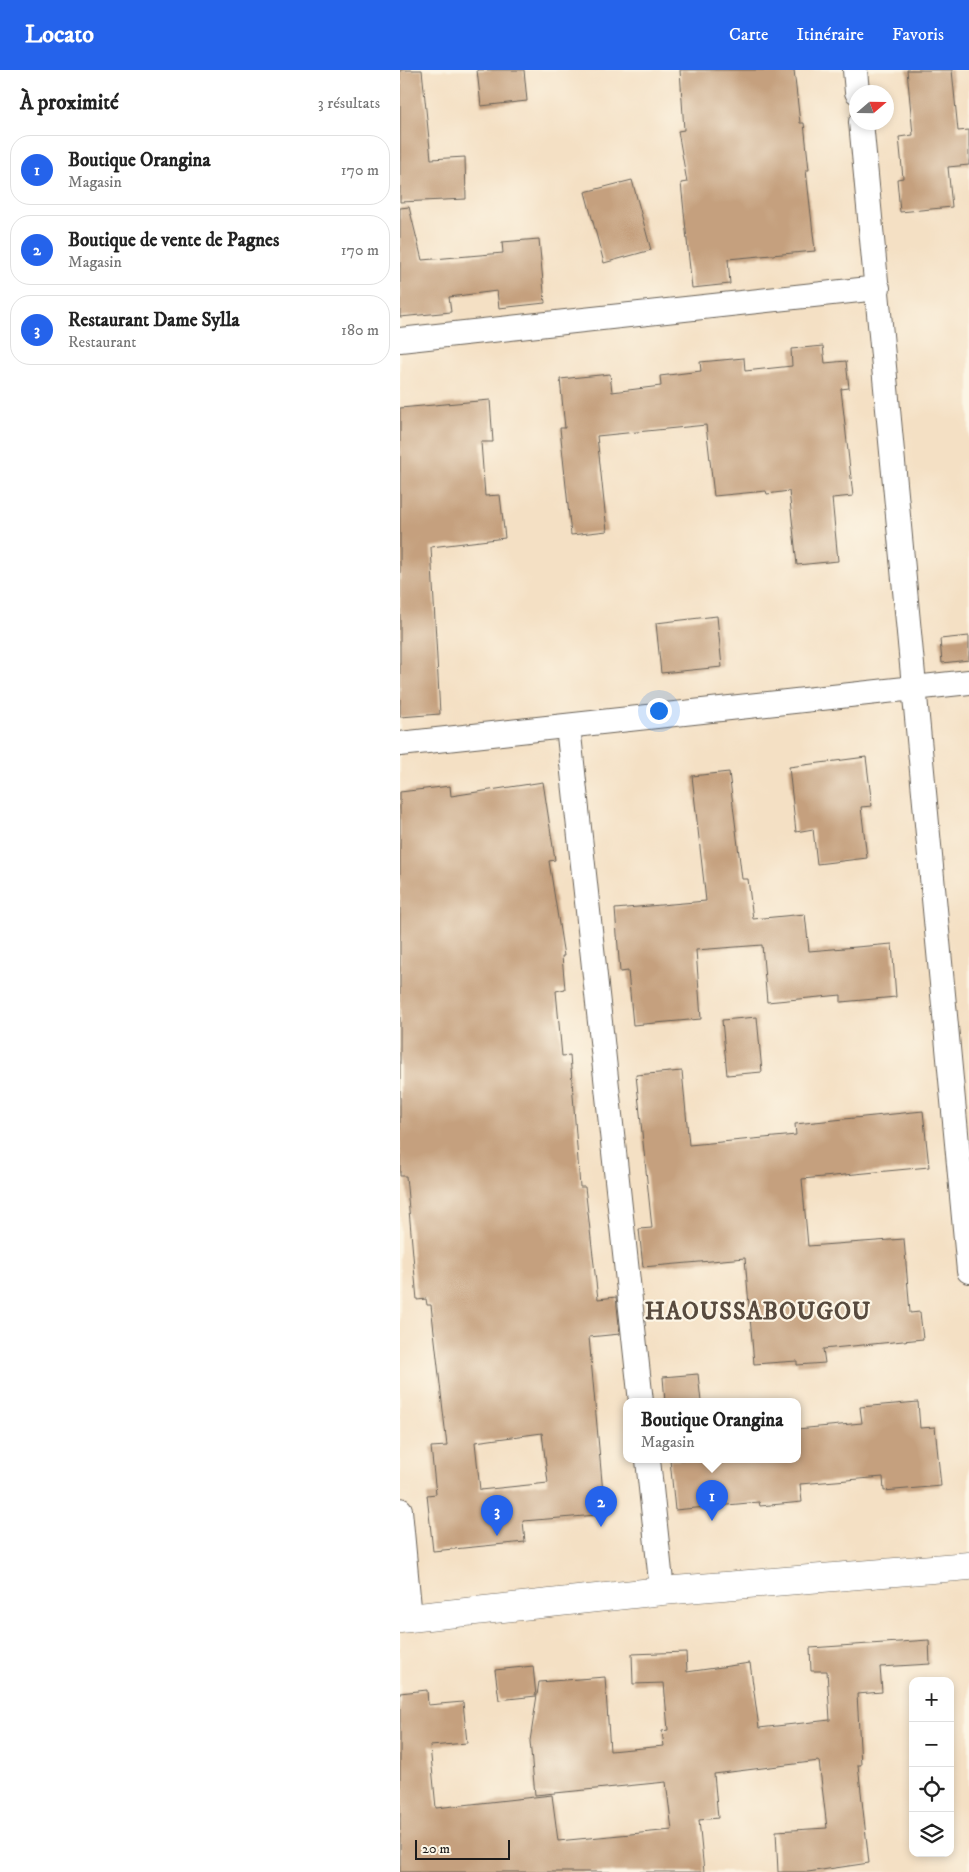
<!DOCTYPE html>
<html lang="fr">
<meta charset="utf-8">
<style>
:root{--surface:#fff;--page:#f6f6f6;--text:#222;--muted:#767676;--line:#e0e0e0;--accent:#2563eb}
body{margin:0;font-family:"IM FELL DW Pica",serif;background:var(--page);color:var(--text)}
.controls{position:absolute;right:15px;bottom:15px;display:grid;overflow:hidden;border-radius:10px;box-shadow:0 2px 8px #0003}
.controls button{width:45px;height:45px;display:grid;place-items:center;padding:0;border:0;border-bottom:1px solid var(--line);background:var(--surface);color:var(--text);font:25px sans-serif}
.compass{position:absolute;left:449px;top:15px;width:45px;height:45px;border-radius:50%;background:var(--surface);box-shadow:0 2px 8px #0003;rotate:70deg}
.scale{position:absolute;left:15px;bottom:12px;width:95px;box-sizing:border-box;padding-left:5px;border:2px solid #1c1c1c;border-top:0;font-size:14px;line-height:18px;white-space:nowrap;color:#1c1c1c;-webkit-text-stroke:4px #fcf5e5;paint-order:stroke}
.you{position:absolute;left:258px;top:640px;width:18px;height:18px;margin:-12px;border:4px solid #fff;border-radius:50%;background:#1a73e8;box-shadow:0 0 0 8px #1a73e833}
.badge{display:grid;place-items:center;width:32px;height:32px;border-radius:50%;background:var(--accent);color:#fff;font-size:16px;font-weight:700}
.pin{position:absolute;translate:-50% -41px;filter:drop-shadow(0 1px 2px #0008)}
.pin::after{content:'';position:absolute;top:26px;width:18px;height:15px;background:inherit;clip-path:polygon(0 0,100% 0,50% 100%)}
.popup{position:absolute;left:223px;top:1328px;width:178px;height:65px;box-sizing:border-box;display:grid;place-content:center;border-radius:10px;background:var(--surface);filter:drop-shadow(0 1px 4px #0005);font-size:16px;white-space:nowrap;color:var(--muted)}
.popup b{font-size:19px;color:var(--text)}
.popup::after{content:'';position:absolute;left:50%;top:100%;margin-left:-10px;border:10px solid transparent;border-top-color:var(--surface)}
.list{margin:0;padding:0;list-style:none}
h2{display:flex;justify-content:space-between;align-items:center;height:65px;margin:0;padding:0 20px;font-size:21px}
h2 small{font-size:16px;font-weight:400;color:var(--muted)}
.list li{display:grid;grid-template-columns:32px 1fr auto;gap:15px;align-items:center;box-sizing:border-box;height:70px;margin:0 10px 10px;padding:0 10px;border:1px solid var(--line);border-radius:20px}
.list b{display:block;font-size:19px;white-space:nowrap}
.list p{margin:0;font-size:16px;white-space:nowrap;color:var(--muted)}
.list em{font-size:16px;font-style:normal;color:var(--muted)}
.icon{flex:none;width:28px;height:28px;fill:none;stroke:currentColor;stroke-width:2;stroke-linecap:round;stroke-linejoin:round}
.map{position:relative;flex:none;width:569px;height:1802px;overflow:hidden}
header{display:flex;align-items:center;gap:30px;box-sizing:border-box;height:70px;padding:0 25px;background:var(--accent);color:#fff}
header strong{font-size:24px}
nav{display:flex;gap:28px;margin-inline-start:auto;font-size:18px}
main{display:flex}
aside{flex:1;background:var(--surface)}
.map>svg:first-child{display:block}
</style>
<header>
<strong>Locato</strong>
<nav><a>Carte</a><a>Itinéraire</a><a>Favoris</a></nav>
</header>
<main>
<aside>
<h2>À proximité<small>3 résultats</small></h2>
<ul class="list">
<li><span class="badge">1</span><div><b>Boutique Orangina</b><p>Magasin</p></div><em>170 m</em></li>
<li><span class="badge">2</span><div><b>Boutique de vente de Pagnes</b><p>Magasin</p></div><em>170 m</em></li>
<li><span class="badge">3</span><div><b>Restaurant Dame Sylla</b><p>Restaurant</p></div><em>180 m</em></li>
</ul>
</aside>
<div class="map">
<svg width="569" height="1802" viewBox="0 0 569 1802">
<rect width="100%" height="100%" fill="#fcf5e5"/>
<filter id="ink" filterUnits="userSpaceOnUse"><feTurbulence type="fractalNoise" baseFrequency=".02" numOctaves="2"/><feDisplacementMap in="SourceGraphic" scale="10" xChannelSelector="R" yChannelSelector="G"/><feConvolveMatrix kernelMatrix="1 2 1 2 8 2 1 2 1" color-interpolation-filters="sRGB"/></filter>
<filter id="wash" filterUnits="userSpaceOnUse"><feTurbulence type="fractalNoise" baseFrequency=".0096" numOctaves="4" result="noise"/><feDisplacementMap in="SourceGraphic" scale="20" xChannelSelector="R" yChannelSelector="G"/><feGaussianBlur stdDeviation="1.12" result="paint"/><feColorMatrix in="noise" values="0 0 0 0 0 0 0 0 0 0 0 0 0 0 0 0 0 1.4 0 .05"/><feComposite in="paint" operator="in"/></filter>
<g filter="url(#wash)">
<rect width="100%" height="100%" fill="#f4e0c4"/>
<g id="blocks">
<path fill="#c5a07e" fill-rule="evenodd" d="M0 0H22L31 89 65 87 66 129 0 132Z
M77 0H124L127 31 81 36Z
M280 0H394L400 53H404L409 100H406L415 181 328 189 330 214 292 218 281 113 287 112 278 61 284 60Z
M507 0H552L558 61 569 60V95L548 97 552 137 500 142 497 109 503 108 499 67 513 65Z
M232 110 251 180 204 193 185 122Z
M9 137 22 190 103 183 102 172 139 169 145 233 99 238 97 221 49 227 51 242 0 247V138Z
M423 276 425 293 446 291 449 318 441 319 453 426 432 428 438 491 397 495 389 421 367 424 366 421 314 426 306 355 197 366 207 461 171 465 160 358H165L160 309 210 304 212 322 261 316 260 306 301 301 300 292 344 288 345 301 392 296 391 279Z
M90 330 93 372H81L85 426 100 425 105 468 31 477 40 644 0 647V338Z
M317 546 322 597 261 603 256 553Z
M569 566V590L542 593 540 569Z
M466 687 472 736 461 737 467 788 417 794 413 759 396 762 389 697Z
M329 702 342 809H348L353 849 405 844 409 881 492 874 496 927 441 932V925L367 932 362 875 296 880 301 949 233 955 228 901 220 902 215 839 306 831 292 706Z
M143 712 155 790 149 791 164 886H162L165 919 156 921 162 986 170 985 180 1117H185L198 1229 216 1227 220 1264 189 1267 203 1423 195 1424 197 1445 123 1451 125 1472 33 1481 27 1425 36 1424 31 1377 47 1376 31 1235H27L26 1229 17 1230 6 1106H0V722L50 716 51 726ZM142 1363 148 1413 80 1420 75 1372Z
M357 947 362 1002 327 1005 322 950Z
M282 1001 289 1075 396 1065 395 1054 523 1041 529 1097 402 1109 408 1176 504 1169 510 1243 520 1242 523 1269 423 1279 425 1293 397 1295V1291L354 1294 345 1188 243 1197 239 1159 252 1158 236 1005Z
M298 1304 301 1332H265L263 1307Z
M518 1332 520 1358 535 1357 541 1416 484 1421 483 1407 400 1414 402 1432 360 1436 359 1432 275 1440 270 1390H397V1359L462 1353 460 1337Z
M529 1570 530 1594 480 1597 482 1622 457 1624 461 1695H458L469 1793 408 1802H378L376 1761 427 1758 419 1691 314 1704 318 1748 299 1750 304 1802H0V1623L27 1620 28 1635 63 1632 67 1673 30 1676 36 1738 152 1725 158 1771 272 1760 266 1712 135 1725 130 1671 139 1612 205 1607 210 1681 264 1676 262 1661 268 1660 264 1613 233 1614 232 1584 286 1582 287 1602 350 1593 359 1658 430 1650 427 1601H411L410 1578Z
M133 1596 136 1626 99 1630 95 1600Z"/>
</g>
</g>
<g filter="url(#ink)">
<use href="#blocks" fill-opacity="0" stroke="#686157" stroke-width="1"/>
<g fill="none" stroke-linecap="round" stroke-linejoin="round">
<defs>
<path id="street" d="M455 0 457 22
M461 52 569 1201
M0 270 478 218
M168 656 241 1332
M0 674 569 612
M248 1390 262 1521
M0 1440 10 1548"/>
<path id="secondary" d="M0 1549 262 1521 569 1496"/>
</defs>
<use href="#street" stroke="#686157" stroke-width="26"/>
<use href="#secondary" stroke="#686157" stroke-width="29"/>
<use href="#street" stroke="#fff" stroke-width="24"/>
<use href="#secondary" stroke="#fff" stroke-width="28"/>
</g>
</g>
<g text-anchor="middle" stroke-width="4.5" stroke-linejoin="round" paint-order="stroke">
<g font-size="24" font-weight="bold" letter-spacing="1" fill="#574a3e" stroke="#fcf5e5">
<text x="358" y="1249">HAOUSSABOUGOU</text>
</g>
</g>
</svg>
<div class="controls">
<button>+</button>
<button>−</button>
<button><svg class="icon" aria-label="locate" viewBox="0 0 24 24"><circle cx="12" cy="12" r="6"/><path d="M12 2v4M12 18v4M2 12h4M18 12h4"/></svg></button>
<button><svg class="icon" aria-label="layers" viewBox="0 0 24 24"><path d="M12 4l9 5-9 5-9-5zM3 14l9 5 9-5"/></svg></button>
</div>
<svg class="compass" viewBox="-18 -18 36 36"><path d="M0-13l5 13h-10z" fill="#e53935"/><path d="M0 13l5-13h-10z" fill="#767676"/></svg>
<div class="scale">20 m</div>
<div class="you"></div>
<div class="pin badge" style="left:312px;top:1451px">1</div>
<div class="popup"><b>Boutique Orangina</b>Magasin</div>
<div class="pin badge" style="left:201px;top:1457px">2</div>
<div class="pin badge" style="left:97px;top:1466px">3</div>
</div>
</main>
